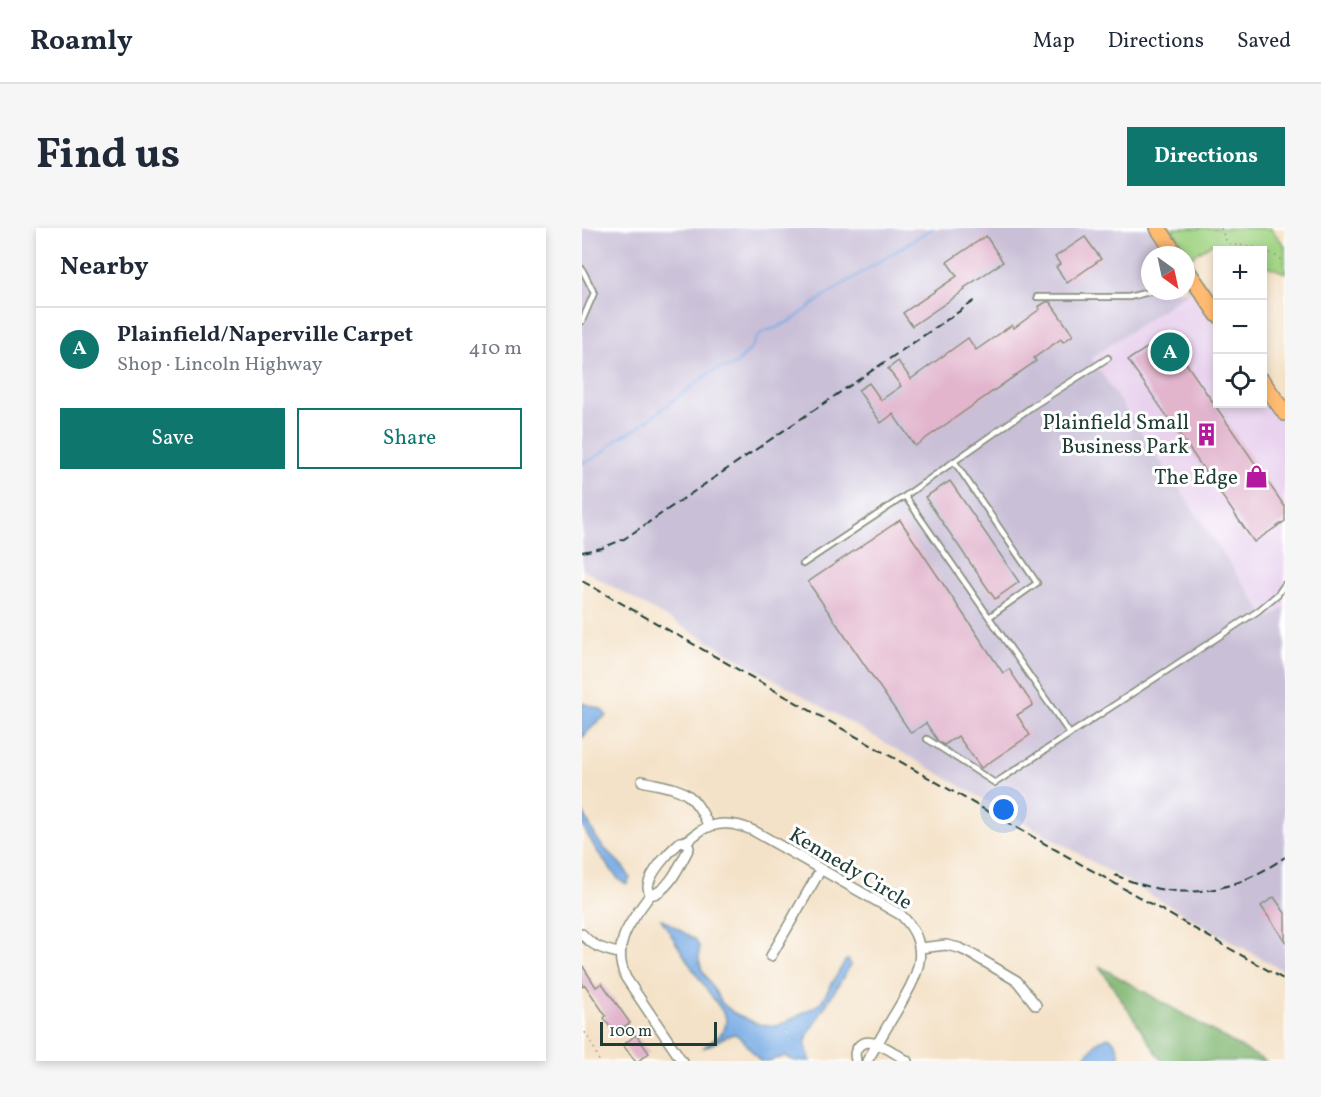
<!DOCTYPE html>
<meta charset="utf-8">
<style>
:root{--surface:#fff;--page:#f6f6f7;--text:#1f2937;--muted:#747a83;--line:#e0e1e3;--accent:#0f766e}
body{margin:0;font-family:Vollkorn,serif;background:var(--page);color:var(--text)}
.controls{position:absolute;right:18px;top:18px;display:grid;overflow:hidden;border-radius:0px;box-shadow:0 3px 9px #0003}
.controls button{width:54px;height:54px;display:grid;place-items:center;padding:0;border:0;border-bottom:2px solid var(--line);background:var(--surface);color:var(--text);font:30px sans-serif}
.compass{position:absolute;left:559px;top:18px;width:54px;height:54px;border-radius:50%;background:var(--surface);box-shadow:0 3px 9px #0003;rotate:147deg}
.scale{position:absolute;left:18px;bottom:15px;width:117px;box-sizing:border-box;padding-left:6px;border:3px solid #1f3d34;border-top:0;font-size:16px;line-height:21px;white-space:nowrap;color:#1f3d34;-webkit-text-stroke:4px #fff;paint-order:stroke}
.you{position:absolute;left:422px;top:582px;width:21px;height:21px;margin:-15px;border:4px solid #fff;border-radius:50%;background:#1a73e8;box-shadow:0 0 0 9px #1a73e833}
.badge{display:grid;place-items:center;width:39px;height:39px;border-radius:50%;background:var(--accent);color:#fff;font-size:20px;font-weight:700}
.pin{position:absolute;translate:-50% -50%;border:3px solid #fff;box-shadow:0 2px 6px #0006}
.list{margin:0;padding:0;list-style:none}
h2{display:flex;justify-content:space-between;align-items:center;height:78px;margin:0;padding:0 24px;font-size:26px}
h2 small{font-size:20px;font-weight:400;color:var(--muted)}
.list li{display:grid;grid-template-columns:39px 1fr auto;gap:18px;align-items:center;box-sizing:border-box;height:84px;padding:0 24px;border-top:2px solid var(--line)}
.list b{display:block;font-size:22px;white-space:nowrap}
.list p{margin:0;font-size:20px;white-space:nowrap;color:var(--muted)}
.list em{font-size:20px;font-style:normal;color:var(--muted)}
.actions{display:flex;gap:12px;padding:18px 24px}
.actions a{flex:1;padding:14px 0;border:2px solid var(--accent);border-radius:0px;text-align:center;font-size:21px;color:var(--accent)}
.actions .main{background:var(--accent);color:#fff}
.icon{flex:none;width:33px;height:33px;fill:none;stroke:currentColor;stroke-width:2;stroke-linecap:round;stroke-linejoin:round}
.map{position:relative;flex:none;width:703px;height:833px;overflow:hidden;border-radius:0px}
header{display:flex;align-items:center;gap:36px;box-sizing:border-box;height:84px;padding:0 30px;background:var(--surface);border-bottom:2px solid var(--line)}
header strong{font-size:28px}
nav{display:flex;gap:33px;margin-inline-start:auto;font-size:21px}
.intro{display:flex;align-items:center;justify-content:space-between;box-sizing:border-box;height:144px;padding:0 36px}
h1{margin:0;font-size:42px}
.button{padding:15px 27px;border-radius:0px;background:var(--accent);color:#fff;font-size:21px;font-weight:700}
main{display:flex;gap:36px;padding:0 36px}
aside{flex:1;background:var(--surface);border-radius:0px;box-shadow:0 3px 9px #0003}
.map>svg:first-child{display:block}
</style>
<header>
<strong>Roamly</strong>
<nav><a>Map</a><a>Directions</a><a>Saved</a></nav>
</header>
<div class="intro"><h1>Find us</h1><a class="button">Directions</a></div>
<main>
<aside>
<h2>Nearby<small></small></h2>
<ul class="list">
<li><span class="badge">A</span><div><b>Plainfield/Naperville Carpet</b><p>Shop · Lincoln Highway</p></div><em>410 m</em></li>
</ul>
<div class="actions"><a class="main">Save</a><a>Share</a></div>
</aside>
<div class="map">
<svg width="703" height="833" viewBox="0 0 703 833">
<rect width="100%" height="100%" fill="#fff"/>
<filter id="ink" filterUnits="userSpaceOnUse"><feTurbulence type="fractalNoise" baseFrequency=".0167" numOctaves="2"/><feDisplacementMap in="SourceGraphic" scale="12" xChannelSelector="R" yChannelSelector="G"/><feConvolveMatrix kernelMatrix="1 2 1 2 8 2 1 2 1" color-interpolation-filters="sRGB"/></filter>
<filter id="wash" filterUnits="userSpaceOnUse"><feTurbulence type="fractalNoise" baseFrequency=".008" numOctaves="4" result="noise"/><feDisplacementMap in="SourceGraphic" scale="24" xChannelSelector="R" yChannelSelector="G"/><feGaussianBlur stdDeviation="1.35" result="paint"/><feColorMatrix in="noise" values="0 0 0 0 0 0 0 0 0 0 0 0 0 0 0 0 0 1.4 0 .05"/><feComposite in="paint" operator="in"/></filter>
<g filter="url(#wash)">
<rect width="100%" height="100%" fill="#f4e2c8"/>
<path fill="#e8d2ee" d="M609 62 635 98 636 176H680L681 162 703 199V380L685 392 509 130Z"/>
<path fill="#c9bfd7" d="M0 0H568L586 27H568V63H604V54L609 62 509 130 685 391 703 380V744L0 341Z"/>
<path fill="#a1d483" stroke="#60885c" stroke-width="1.5" d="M589 0H688L703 18V45L681 36 680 22H650L631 15 609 29Z"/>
<path fill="#80b671" stroke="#507a52" stroke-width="1.5" d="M517 738 683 833H580Z"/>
<path fill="#79ace5" stroke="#4c748c" stroke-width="1.5" d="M0 475 19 481 25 488 16 493 0 510Z
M0 582C7 595 12 609 22 620 32 630 42 637 48 650L45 656 37 652 15 623 5 606 0 597Z
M79 691H80L114 712 117 719V732L120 742 140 775 152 785 176 796 192 798 202 795 236 777 241 771 263 733 265 732H267L268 738 226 806 223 817 229 833H212L203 828 187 833H178L160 811 153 806C141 807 133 817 121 820 133 809 148 806 143 787L110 740Z
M526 809C534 812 539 824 537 833H500L515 814Z"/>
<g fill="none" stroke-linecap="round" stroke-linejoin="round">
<path stroke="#79ace5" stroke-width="2" d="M0 235 9 232 24 222 35 211 54 201 126 146 138 140 148 139 156 134 167 123 176 108 182 103 194 100 212 91 241 69 351 0"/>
</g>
<g id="blocks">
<path fill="#e2b5cd" d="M404 8 421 34 382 60 383 62 330 98 321 85 375 48 365 34Z
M503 9 519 31 485 55 474 39 478 36 473 29Z
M464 74H468L491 107 481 114 479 111 452 130 454 133 333 218 311 186 299 195 276 162 287 155 299 172 319 158 306 141 316 133 329 151 386 110 394 122 430 97 432 100 458 81 456 79Z
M588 112 703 279V293L672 314 546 132 566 119 570 125Z
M368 253 437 354 413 371 343 269Z
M318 292 421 445 427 441 451 477 435 487 448 507 399 540 376 508 362 517 356 513 344 495 329 505 226 354Z
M692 669 703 685V713L679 678Z
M0 737 14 759 20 755 48 795 32 805 22 790 24 788 3 757 0 759Z
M54 807 67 825 56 833H53L41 817Z"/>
</g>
</g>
<g filter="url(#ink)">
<use href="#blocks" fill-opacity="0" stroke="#8a907e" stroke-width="1.5"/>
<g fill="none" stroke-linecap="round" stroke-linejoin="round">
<defs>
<path id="lane" d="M0 41 12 65 0 93
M455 69H547L571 63
M372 233 455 355 407 389
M323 268 488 506
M221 336 323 268 451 178 526 130
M345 511 413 555 676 383 696 366 703 356"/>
<path id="street" d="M60 553C98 562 110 559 127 599
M68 667C67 664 66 661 66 658 69 643 87 624 98 614 107 614 111 608 118 603 136 592 154 595 172 603L319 687C353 720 334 750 314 784 304 800 295 817 285 833
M0 706C10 718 22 722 37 725
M338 720 364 717 377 720 388 725 435 753 454 777
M189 728 239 641
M100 833 44 750C28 717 49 693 68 667 86 665 99 635 107 620L105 614
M274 833C273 827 272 824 276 819 287 805 314 826 325 833"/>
<path id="primary" d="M576 0 594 27
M604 41 636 87
M680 153 703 185"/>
</defs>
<use href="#lane" stroke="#8a907e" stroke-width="8"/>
<use href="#street" stroke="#8a907e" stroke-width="12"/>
<use href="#primary" stroke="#8a907e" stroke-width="18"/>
<path stroke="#8a907e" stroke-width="1.5" stroke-dasharray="1.5 4.5" stroke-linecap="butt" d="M639 0 643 11 649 17C669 17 687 22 703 34
M0 799 13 822 17 833"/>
<use href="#lane" stroke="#fff" stroke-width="4.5"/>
<use href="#street" stroke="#fff" stroke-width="9"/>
<use href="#primary" stroke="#ffbb71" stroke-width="15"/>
<path stroke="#1f3d34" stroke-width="2" stroke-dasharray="9 4.5" stroke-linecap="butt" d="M0 324 20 320 42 311 394 72
M0 353 703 752
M533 647C596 674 647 668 703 629"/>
</g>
</g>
<defs>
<symbol id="building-bare" viewBox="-9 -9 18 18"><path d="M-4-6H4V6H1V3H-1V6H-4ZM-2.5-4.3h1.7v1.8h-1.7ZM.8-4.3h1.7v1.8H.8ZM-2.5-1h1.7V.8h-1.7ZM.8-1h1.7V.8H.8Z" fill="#b5179e" stroke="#fff" stroke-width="2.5" paint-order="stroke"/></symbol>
<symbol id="shop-bare" viewBox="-9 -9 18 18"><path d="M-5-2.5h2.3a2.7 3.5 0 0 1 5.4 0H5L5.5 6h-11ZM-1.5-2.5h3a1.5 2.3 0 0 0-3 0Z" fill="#b5179e" stroke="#fff" stroke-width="2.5" paint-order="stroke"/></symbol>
</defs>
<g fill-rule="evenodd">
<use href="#building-bare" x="608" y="190" width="33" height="33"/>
<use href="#shop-bare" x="658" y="232" width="33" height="33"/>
</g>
<g text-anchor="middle" stroke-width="6" stroke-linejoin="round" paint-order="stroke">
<g font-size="21" fill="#1f3d34" stroke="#fff" text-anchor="end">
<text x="607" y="201">Plainfield Small<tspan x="607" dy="24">Business Park</tspan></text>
<text x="656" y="256">The Edge</text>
</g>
<g font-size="21" fill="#1f3d34" stroke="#fff">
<text transform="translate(269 640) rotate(31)" y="7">Kennedy Circle</text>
</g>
</g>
</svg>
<div class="controls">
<button>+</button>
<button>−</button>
<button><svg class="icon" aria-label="locate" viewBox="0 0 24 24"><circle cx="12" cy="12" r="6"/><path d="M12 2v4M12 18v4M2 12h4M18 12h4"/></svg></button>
</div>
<svg class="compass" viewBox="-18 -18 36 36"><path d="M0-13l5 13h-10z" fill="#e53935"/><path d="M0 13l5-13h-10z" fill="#747a83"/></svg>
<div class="scale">100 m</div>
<div class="you"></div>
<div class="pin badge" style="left:588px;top:124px">A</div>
</div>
</main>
